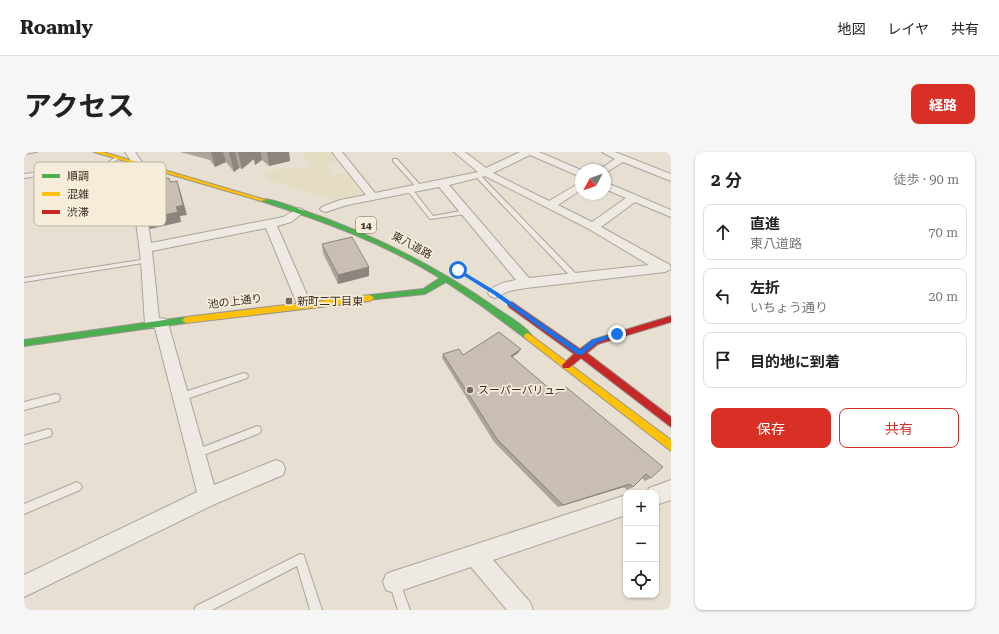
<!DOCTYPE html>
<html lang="ja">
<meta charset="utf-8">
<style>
:root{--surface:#fff;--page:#f6f6f6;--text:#222;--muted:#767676;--line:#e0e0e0;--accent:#d93025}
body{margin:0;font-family:"Roboto Serif","Noto Sans JP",serif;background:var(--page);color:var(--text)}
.controls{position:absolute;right:12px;bottom:12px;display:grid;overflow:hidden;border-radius:8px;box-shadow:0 1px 3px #0004}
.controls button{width:36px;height:36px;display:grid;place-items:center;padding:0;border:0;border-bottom:1px solid var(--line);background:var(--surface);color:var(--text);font:20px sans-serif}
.compass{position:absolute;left:551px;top:12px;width:36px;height:36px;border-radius:50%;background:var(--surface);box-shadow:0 1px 3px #0004;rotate:229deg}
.stop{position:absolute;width:12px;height:12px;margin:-9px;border:3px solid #1a73e8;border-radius:50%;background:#fff}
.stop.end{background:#1a73e8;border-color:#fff;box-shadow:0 1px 4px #0008}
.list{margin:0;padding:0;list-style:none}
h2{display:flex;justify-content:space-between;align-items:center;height:52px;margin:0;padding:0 16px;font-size:17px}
h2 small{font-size:13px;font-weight:400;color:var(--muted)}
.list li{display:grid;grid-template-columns:26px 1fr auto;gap:12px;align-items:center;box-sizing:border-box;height:56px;margin:0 8px 8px;padding:0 8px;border:1px solid var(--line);border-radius:8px}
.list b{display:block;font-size:15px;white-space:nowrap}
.list p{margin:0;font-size:13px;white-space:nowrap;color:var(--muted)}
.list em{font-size:13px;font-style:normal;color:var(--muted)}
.actions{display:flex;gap:8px;padding:12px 16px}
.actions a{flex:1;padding:9px 0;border:1px solid var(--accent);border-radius:8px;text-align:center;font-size:14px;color:var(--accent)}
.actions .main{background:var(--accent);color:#fff}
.icon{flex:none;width:22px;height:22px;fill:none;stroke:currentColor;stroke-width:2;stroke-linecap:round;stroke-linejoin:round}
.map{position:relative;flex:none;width:647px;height:458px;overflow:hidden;border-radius:8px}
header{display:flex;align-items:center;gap:24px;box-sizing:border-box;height:56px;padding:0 20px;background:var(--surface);border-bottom:1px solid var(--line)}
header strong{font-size:19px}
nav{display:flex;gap:22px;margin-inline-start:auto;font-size:14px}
.intro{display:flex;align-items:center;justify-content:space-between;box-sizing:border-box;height:96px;padding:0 24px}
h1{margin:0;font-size:28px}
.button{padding:10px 18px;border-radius:8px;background:var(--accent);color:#fff;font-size:14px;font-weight:700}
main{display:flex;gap:24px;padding:0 24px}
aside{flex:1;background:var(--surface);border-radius:8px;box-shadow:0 1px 3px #0004}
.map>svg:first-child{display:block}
</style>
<header>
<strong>Roamly</strong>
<nav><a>地図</a><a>レイヤ</a><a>共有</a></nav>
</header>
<div class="intro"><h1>アクセス</h1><a class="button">経路</a></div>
<main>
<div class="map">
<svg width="647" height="458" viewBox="0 0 647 458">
<rect width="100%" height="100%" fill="#e6dfd2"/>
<path fill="#e4ddc3" d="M278 0H311L318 9 304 11 310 23 326 20 342 43 312 49 245 28 238 19 287 14Z"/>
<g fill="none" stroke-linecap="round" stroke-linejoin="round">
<defs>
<path id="lane" d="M0 0H13L0 2Z
M92 5 96 6 81 15 0 26V22L80 13Z
M369 7H373L398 35V37H394L369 9Z
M452 23H456L554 124V128H550L452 25Z
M386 36 388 37 409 64 442 58 445 60 442 62 406 67 383 38Z
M123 107 126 109 125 110 0 130V126Z
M220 221 223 222 224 224 223 226 157 249 154 248 153 245 154 242Z
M32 242 35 243 36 246 35 249 0 258V250Z
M233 274 236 275 237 278 236 281 172 306 169 305 167 302 169 299Z
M24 277 27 278 28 281 27 284 0 292V284Z
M53 330 56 332 58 335 56 338 0 362V352Z
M276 402 280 403 281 407 298 458H286L273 414 188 458H170L172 454Z
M370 425 374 426 386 458H374L365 430 366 426Z"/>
<path id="street" d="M101 0H111L120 13 116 23 127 91 259 65 275 56 281 59 267 70 253 74 287 152 285 156 280 157 275 156 273 152 242 76 128 99 135 166 142 167 144 171 190 333 252 308 259 311 261 317 259 323 191 352 0 445V423L173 340 131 176H123L121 172 117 109 106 23 110 13Z
M308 0H318L351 41 454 20 430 0H441L462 16 496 0H515L557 18V25L506 3 469 21 525 49 557 30V38L534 53 568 70 602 46 581 37V30L647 58V65L611 50 577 75 646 113 647 117 641 120 502 136 485 139 471 146 466 144 464 141C470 132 483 130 492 128L415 35 323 53 302 60 298 59 296 57 298 55 316 48 342 43ZM461 24 565 77 625 113 505 126 425 33Z
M578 0H591L647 22V29L599 10 581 21V18H575L591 7Z
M647 328V348L632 353V341H623L625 336Z
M602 343V363L469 408 506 450 509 458H483L447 415 370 441 362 438 359 430 362 422 370 419Z"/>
<path id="fast" d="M237 47C246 46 260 52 269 55 342 79 409 112 472 156 482 163 502 174 508 184L507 186H501L458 154 422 130 401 142 343 148V144L346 143 399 137 416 126C360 91 299 69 237 49Z
M162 165 166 168 162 171 0 194V188Z"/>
<path id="slow" d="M70 0H79L242 48 237 49Z
M346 143 350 146 346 149 162 171 158 168 162 165Z
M504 181 647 288V299L501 186 500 184 501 182Z"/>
<path id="jam" d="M488 150 556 197 568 188 647 164V170L574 192 563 201 647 265V275L557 206 545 216H539L538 213 550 202 485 155 484 153 485 151Z"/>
</defs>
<use href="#lane" stroke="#aca49a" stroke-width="2"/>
<use href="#street" stroke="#aca49a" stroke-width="2"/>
<use href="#fast" stroke="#9b948a" stroke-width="2"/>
<use href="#slow" stroke="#9b948a" stroke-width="2"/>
<use href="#jam" stroke="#9b948a" stroke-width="2"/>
<use href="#lane" fill="#eeeae3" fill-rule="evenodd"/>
<use href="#street" fill="#eeeae3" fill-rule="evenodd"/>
<use href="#fast" fill="#4caf50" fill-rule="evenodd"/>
<use href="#slow" fill="#ffc107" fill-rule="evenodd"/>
<use href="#jam" fill="#c62828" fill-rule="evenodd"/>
</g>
<path fill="#ada39a" d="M156 0H265L266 9 245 14 238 8 231 13 230 7 218 17 215 16 210 20 202 10 191 15 186 8Z
M298 92 345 115V124L314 132 299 101Z
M494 201 488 205 627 326 621 329 618 326 609 335 603 338 600 335 534 355 470 290 418 206 419 202 439 203Z"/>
<path fill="#8d857d" d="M187 0H199L202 10 191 15Z
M205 0H211L215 16 210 20Z
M214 0H237L238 8 231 13 230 7 218 17Z
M243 0H265L266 9 245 14Z
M153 29 156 38 163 63 156 64 157 70 126 77 122 67 152 55Z
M345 115V124L314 132V123Z
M497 197 494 201 484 208 487 204Z
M606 332 600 335 534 355 539 353Z"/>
<path fill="#c9beb3" stroke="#8d857d" d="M145 26 146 30 153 29 159 53 152 55 154 60 122 67 116 31Z
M328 85 345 115 314 123 298 92Z
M475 180 497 197 487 204 532 242 542 235 639 315 627 326 622 322 609 335 606 332 539 353 473 287 419 202 435 197 439 203Z"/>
<path fill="#1a73e8" d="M432 117H435L473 140 556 198 568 188 593 180 596 182 573 191 558 203H554L469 142 432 119Z"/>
<g fill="#776b5f" stroke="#f5edd9" stroke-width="1.5">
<rect x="261" y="145" width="8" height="8" rx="2"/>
<circle cx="446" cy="238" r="4"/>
</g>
<g text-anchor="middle" stroke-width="3.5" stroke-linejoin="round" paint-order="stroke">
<rect fill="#f5edd9" stroke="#736758" stroke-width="1" x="332" y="65" width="20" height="16" rx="3"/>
<g font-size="10" font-weight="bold" fill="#3b2d21">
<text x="342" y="77">14</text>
</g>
<g font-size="11" fill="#3b2d21" stroke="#f5edd9">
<text transform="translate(388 93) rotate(28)" y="4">東八道路</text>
<text transform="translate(211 149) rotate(-7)" y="4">池の上通り</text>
</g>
<g font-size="11" fill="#3b2d21" stroke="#f5edd9" text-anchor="start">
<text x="273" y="153">新町二丁目東</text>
<text x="454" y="242">スーパーバリュー</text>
</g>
</g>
<rect x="10" y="10" width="132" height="64" rx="6" fill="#f5edd9" stroke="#bdb3a2" stroke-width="1"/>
<rect x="18" y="22" width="18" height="4" fill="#4caf50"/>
<rect x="18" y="40" width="18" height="4" fill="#ffc107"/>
<rect x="18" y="58" width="18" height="4" fill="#c62828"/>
<g font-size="11" fill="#3b2d21">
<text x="43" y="28">順調</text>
<text x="43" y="46">混雑</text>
<text x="43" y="64">渋滞</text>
</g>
</svg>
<div class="controls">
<button>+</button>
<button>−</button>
<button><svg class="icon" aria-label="locate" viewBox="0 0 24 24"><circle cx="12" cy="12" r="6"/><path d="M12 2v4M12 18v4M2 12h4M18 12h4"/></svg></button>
</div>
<svg class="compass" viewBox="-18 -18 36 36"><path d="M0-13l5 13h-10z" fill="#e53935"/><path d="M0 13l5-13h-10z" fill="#767676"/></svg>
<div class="stop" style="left:434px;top:118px"></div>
<div class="stop end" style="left:593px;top:182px"></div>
</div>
<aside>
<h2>2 分<small>徒歩 · 90 m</small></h2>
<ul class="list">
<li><svg class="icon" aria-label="ahead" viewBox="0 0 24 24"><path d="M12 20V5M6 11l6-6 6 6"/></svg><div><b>直進</b><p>東八道路</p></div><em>70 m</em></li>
<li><svg class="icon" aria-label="left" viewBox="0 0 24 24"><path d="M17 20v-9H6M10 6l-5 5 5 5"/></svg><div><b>左折</b><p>いちょう通り</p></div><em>20 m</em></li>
<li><svg class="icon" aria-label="arrive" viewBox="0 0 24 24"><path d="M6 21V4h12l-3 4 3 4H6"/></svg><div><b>目的地に到着</b></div></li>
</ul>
<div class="actions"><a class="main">保存</a><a>共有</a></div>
</aside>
</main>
